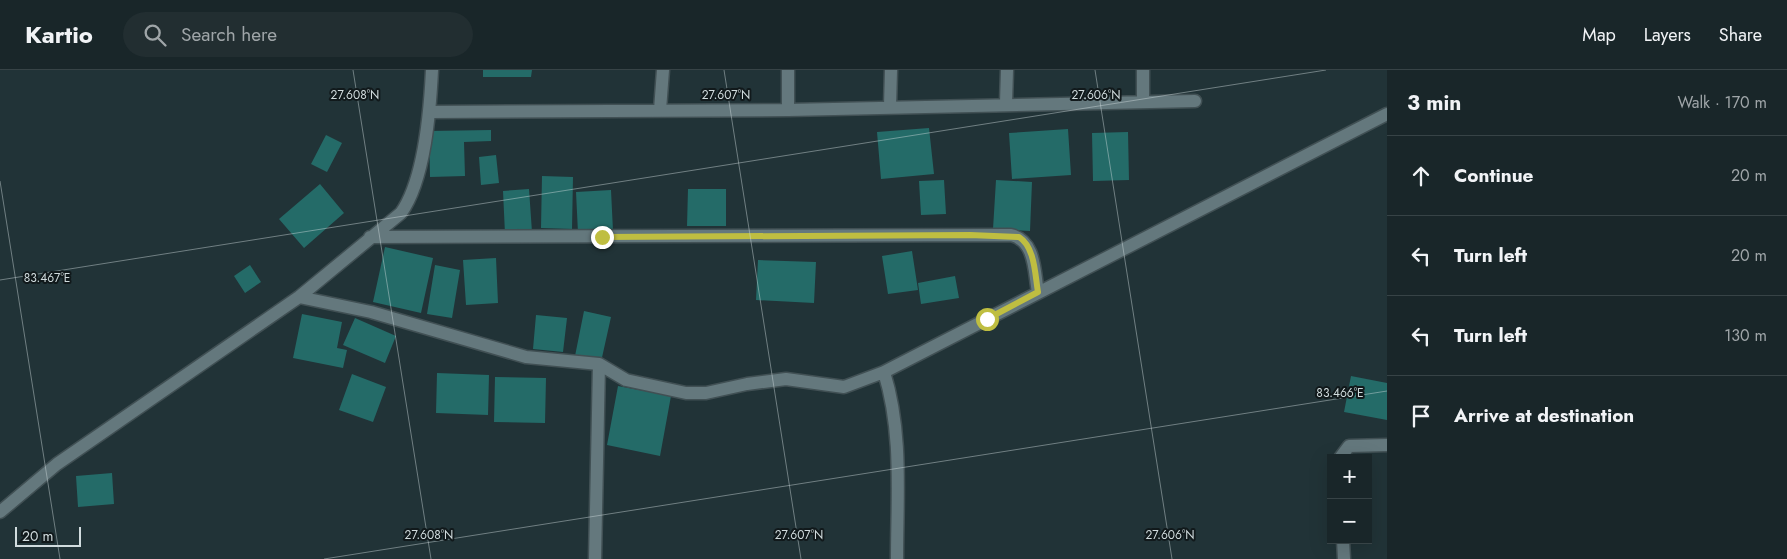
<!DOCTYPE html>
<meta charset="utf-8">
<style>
:root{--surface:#192629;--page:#222e31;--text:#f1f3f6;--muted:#9fa5a8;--line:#374346}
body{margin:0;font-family:Jost,sans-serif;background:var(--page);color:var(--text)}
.controls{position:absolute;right:15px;bottom:15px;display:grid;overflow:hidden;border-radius:0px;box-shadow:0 5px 20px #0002}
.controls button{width:45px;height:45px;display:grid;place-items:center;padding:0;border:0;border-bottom:1px solid var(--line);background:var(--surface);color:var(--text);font:25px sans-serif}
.scale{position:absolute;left:15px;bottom:12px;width:66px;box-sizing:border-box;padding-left:5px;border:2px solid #d1dcde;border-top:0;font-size:14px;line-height:18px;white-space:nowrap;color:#d1dcde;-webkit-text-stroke:4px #11191b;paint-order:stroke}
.stop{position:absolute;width:15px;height:15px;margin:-11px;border:4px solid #bfbe41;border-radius:50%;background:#fff}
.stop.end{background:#bfbe41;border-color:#fff;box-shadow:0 1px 5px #0008}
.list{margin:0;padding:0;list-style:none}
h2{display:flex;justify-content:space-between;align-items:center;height:65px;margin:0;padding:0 20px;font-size:21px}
h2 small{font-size:16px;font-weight:400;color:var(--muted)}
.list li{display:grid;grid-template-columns:32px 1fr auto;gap:15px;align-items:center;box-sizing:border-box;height:80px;padding:0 20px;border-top:1px solid var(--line)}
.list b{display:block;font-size:19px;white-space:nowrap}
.list em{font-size:16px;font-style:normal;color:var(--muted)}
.icon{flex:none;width:28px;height:28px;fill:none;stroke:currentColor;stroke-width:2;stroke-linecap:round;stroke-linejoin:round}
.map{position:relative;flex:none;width:1387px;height:489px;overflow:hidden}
header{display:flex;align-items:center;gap:30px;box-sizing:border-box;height:70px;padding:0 25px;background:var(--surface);border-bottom:1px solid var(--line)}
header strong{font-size:24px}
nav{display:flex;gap:28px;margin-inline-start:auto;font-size:18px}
.search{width:350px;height:45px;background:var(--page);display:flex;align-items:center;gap:12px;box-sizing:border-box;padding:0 18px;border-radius:28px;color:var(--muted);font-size:19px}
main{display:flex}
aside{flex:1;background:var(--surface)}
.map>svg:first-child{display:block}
</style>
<header>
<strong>Kartio</strong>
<div class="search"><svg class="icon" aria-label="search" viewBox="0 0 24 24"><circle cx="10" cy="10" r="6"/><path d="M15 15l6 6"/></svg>Search here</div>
<nav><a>Map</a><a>Layers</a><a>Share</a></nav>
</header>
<main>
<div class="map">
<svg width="1387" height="489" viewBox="0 0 1387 489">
<rect width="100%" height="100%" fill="#213337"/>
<path fill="#246b68" d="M483 0H532L531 7H483Z
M929 58 934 104 881 109 877 62Z
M1068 59 1071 105 1012 109 1009 63Z
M491 60V71L464 72 465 106 430 107 429 61Z
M1128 62 1129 110 1093 111 1092 63Z
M326 65 342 73 327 102 311 94Z
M496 85 499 113 481 115 479 87Z
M542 106 573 107 572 159 541 158Z
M944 110 946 144 921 145 919 111Z
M996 110 1032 112 1030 161 993 159Z
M320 114 344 143 304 178 279 149Z
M529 119 532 162 505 164 503 121Z
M688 119H726V156H687Z
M611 120 613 161 578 163 576 122Z
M385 177 433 188 421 243 373 232Z
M912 181 918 220 888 224 882 186Z
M496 188 498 233 466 235 463 190Z
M758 190 816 192 814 233 756 230Z
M250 195 261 212 245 223 234 206Z
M435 195 460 200 452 248 427 244Z
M955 206 959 228 921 234 918 213Z
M584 241 611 247 601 292 575 286Z
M302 244 342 252 337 278 347 280 343 298 293 288Z
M536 245 567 248 563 282 533 279Z
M355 248 396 266 385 293 343 275Z
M437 303 489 305 488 345 436 343Z
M352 304 386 317 373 352 339 340Z
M1351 306 1387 313V350L1344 342Z
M495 307 546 308 545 353 494 352Z
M618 316 671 326 660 386 607 375Z
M112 403 114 434 78 437 76 406Z"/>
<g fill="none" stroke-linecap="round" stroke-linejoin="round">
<defs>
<path id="minor" d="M1143 31V0
M1006 33 1007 0
M890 36 891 0
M660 40 663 0
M788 40V0
M430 42 788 40 1195 31
M370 167 1011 165C1036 171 1034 202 1038 222
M299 227 371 242 526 287 599 294 626 310 686 323H706L747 314 786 309 844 317 884 302C903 363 897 426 897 489
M884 302 1387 44
M1340 388 1349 376 1387 375
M0 442 57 394 299 227 401 143C425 109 430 41 432 0
M1343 470 1344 489
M595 489 599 294"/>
</defs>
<use href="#minor" stroke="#415054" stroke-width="15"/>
<use href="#minor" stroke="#64787d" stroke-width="12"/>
</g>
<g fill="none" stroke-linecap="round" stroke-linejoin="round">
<path stroke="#bfbe41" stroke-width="6" d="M602 167 970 165 1019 167C1035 177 1035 205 1038 222L987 249"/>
</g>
<path fill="none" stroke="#d1dcde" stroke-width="1" stroke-opacity="0.45" d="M353 0 431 489M724 0 801 489M1095 0 1172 489M0 111 60 489M0 210 1326 0M324 489 1387 321"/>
<g font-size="12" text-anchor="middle" fill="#d1dcde" stroke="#11191b" stroke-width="4" stroke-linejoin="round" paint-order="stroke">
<text x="355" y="29">27.608°N</text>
<text x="726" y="29">27.607°N</text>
<text x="1096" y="29">27.606°N</text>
<text x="47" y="212">83.467°E</text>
<text x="1340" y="327">83.466°E</text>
<text x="429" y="469">27.608°N</text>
<text x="799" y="469">27.607°N</text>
<text x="1170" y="469">27.606°N</text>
</g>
</svg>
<div class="controls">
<button>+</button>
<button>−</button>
</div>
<div class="scale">20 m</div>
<div class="stop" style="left:987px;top:249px"></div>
<div class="stop end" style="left:602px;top:167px"></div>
</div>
<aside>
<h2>3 min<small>Walk · 170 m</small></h2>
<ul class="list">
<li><svg class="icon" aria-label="ahead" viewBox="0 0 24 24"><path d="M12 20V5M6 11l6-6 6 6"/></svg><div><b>Continue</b></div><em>20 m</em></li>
<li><svg class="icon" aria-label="left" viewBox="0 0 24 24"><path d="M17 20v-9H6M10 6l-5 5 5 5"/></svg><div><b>Turn left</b></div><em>20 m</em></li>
<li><svg class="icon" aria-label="left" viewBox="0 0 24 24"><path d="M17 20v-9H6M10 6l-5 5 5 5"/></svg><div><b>Turn left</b></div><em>130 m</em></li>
<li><svg class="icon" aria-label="arrive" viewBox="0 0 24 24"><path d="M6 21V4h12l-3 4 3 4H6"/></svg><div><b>Arrive at destination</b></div></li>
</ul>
</aside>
</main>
